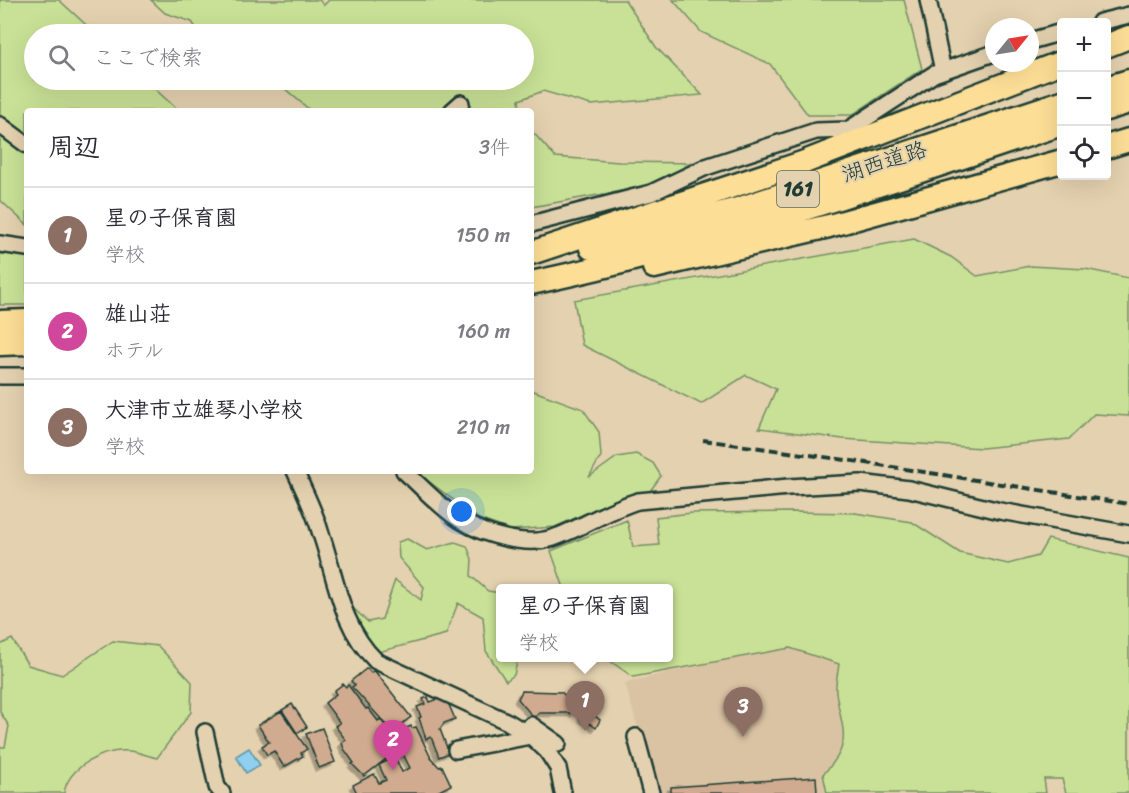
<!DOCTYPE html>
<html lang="ja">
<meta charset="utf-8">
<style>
:root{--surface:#fff;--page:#f7f7f7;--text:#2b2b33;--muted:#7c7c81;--line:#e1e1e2;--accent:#111827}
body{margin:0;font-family:Sriracha,"Klee One",sans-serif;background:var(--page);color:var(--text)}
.controls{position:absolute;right:18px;top:18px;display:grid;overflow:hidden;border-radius:6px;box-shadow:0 6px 24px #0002}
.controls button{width:54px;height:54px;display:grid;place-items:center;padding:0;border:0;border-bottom:2px solid var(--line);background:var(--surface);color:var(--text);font:30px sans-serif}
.compass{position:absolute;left:985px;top:18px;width:54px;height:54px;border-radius:50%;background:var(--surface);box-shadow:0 6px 24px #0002;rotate:60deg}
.you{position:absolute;left:462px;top:512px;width:21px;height:21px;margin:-15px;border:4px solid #fff;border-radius:50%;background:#1a73e8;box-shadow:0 0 0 9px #1a73e833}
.badge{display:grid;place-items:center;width:39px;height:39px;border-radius:50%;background:var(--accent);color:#fff;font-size:20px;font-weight:700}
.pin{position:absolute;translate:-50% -50px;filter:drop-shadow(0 2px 3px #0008)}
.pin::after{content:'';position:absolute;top:32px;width:21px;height:18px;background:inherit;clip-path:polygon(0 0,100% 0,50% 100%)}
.popup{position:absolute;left:496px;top:584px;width:177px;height:78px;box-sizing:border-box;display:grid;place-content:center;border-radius:6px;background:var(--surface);filter:drop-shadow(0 2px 4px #0005);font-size:20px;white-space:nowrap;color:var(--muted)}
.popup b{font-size:22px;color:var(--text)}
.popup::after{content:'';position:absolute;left:50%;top:100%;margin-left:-12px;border:12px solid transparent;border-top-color:var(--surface)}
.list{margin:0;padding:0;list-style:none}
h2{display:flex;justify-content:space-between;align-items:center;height:78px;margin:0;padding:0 24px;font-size:26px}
h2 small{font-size:20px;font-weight:400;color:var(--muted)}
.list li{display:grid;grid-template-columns:39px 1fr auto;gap:18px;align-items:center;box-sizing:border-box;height:96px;padding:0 24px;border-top:2px solid var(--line)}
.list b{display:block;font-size:22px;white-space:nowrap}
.list p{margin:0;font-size:20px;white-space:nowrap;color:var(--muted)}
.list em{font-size:20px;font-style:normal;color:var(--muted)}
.icon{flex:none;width:33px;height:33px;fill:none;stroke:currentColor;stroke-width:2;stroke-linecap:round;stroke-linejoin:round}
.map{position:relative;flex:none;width:1129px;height:793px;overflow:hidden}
.search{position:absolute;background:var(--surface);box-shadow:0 6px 24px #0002;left:24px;top:24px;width:510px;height:66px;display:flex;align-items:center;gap:15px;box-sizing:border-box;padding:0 21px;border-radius:33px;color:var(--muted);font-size:22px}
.panel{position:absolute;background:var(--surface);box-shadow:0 6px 24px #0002;left:24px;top:108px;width:510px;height:366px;border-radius:6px}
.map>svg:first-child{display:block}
</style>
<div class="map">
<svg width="1129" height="793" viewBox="0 0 1129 793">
<defs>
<filter id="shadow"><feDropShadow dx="-3.5" dy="3.5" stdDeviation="0" flood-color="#0004"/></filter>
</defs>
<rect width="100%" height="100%" fill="#e4d1af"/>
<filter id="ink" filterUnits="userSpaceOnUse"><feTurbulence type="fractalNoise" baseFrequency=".0167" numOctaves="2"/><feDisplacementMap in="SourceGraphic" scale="12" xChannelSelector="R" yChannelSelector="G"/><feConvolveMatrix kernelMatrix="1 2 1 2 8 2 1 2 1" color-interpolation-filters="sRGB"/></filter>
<g filter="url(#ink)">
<path fill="#dac3a3" d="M794 643 848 666 845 773 839 793H656L625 683Z"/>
<path fill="#c9e196" stroke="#748f65" stroke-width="1.5" d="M0 0H59L96 34H34V80H145L179 111H27V225L0 200Z
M151 0H319L324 5 329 0H625L656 47 702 95 591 105 543 91 519 100 520 111H311L278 83 270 80H524V34H200L192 22 165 13Z
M673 0H904L922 69 852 115H808L770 64 701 32Z
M531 130 555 157 619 162 697 163 648 186 531 207Z
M914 239 951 257 977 276 1030 266 1085 269 1129 278V416L1094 414 1069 439 982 448 843 439 759 428 776 389 746 375 701 404 582 345 574 300Z
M0 252 27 256V305H0Z
M531 390 583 409 599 432 601 456 589 477 617 457 636 454 653 463 661 476 650 491 624 496 555 527 510 530 479 519 415 471H531Z
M793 512 855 513 912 522 960 553 1008 564 1038 556 1048 539 1129 558V793H1066L1062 779H1044L1046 793H827L823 774C855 743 841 729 836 692 835 683 838 673 839 664L790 648 633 677 606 658H669V588H564L551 551 627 520 633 547 659 545 656 517 692 513Z
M407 539 427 550 455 542 467 546 472 559 471 576 488 591 501 593V658H518L514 675 506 681 486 651 483 617 458 603 446 634 375 653 350 619 353 608 368 622 382 619 395 580 421 600 424 587 399 558 398 542Z
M12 639 28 665 62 675 113 641 158 646 192 682 191 712 157 758C148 756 139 752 130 751 104 748 68 767 64 793H0V747H5L9 726 0 712V645Z"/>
<path fill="#8fd0f1" stroke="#6295a5" stroke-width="1.5" d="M249 748 260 765 246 773 236 756Z"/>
<path fill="#d1ab8f" stroke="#1f3d34" stroke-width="1.5" filter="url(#shadow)" d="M367 668 371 673 374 670 411 717 392 731 352 687 355 685 351 681Z
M343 684 346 687 348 685 366 709 368 708 378 721 380 719 393 735 389 738 395 745 392 748 395 752 364 776 352 764 354 763 344 749 342 743 346 740 335 726 340 723 325 703 336 694 334 691Z
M522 691 561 692 575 704 579 703V710H575V713H539L534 718 518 699Z
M428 697 430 702 441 698 449 705 455 719 444 723 440 729 449 753 439 757 431 737 426 739 419 718 421 717 417 707 425 704 423 699Z
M292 704 307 727 297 733 282 710Z
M583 706 600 720 596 728 582 718Z
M281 711 307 749 301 753 303 756 284 767 274 751 267 755 262 746 269 742 258 725Z
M411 726 412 728 416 727 431 758 439 767 442 766 451 785 435 793H357L353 785 374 774 379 783 386 780 379 765 395 757 402 772 410 768 393 734Z
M322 728 335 762 319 768 306 734Z
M816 777 817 793H671V787Z"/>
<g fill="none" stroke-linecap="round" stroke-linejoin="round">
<defs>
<path id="minor" d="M928 0 943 71
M1100 22 1129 15
M1030 41 1062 32
M452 111 461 103
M0 125 27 145
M531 224 651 193 706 167 816 131 848 130 934 74 994 53
M0 244 27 248
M0 376H27
M295 471C304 491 314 510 320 531 336 576 340 626 376 661L508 722 531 736 547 751 558 768 563 793
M404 471C422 487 440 507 460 520 484 535 525 547 553 538 582 528 607 510 638 501L789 487 860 483 909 489 1000 511 1129 534
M531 725 558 744
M205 732 217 787 222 793
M636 737 651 793
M456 750 531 736"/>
<path id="highway" d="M1106 46 1129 37
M1106 88 1129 81
M1106 109 1129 102
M1106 147 1129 140
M591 248 738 209 1062 102
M531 253 802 163 1062 62
M654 267 829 226 1062 161
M531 283C711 246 887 181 1062 124
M0 322 27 321
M0 344 27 343"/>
</defs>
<use href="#minor" stroke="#1f3d34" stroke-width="20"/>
<use href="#highway" stroke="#1f3d34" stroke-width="27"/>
<use href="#minor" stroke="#e4d1af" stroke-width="15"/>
<use href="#highway" stroke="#fdde96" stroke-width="22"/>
<path stroke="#1f3d34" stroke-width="4" stroke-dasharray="9 4.5" stroke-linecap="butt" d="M703 440 860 462 1129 504"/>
</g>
</g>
<g text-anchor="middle" stroke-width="4.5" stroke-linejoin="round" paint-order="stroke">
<rect fill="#e4d1af" stroke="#5a6959" stroke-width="1.5" x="777" y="171" width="42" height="36" rx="4.5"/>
<g font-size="21" font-weight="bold" fill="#1f3d34">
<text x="798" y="196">161</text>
</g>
<g font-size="22" fill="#1f3d34" stroke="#e4d1af">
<text transform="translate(884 161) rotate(-18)" y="8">湖西道路</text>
</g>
</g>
</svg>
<div class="controls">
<button>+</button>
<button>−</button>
<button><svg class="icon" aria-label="locate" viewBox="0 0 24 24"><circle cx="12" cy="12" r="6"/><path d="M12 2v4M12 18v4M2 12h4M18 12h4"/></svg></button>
</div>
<svg class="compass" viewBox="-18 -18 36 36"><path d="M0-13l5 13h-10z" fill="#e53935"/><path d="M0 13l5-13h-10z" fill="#7c7c81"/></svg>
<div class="you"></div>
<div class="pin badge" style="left:585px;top:731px;background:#8d6e63">1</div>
<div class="popup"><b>星の子保育園</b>学校</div>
<div class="pin badge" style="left:393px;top:770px;background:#d1479c">2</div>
<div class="pin badge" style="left:743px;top:737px;background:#8d6e63">3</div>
<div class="search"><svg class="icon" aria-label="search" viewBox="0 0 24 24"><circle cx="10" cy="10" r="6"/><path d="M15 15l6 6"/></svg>ここで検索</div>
<section class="panel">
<h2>周辺<small>3件</small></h2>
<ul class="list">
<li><span class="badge" style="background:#8d6e63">1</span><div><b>星の子保育園</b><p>学校</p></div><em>150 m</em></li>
<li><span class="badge" style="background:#d1479c">2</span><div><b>雄山荘</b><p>ホテル</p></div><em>160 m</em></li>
<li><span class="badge" style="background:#8d6e63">3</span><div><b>大津市立雄琴小学校</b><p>学校</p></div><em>210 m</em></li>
</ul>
</section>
</div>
